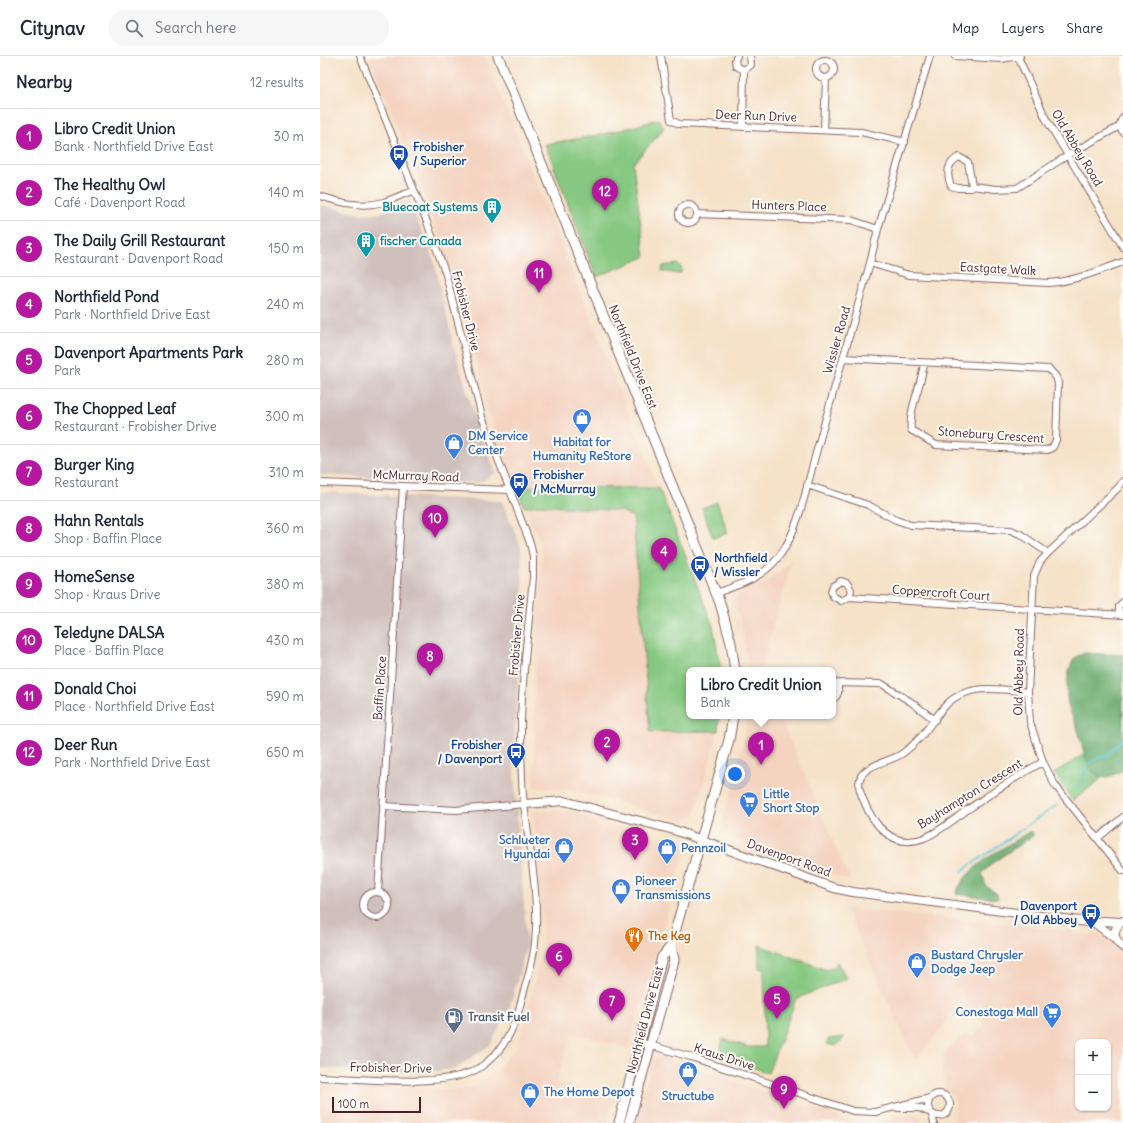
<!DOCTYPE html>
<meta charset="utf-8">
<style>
:root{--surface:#fff;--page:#f6f6f7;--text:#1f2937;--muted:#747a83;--line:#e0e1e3;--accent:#b5179e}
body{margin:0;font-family:Delius,sans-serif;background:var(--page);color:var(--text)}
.controls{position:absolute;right:12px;bottom:12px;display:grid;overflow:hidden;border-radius:8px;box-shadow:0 1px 3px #0004}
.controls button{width:36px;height:36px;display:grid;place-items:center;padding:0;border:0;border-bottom:1px solid var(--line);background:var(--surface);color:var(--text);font:20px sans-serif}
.scale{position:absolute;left:12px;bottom:10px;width:89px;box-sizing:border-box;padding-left:4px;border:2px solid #4a1f2b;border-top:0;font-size:11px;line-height:14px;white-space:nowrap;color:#4a1f2b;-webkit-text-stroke:3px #fdfcf7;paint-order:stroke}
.you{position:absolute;left:415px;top:718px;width:14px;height:14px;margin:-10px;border:3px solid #fff;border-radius:50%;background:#1a73e8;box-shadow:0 0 0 6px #1a73e833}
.badge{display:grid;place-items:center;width:26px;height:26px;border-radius:50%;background:var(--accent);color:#fff;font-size:13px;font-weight:700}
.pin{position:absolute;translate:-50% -33px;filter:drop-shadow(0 1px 2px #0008)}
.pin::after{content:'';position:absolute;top:21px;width:14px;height:12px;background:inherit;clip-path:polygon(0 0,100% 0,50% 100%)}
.popup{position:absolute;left:366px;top:611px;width:150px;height:52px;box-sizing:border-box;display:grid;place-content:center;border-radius:8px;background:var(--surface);filter:drop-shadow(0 1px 3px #0005);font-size:13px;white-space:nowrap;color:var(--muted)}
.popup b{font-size:15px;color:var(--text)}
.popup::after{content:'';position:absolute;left:50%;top:100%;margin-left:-8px;border:8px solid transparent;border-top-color:var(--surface)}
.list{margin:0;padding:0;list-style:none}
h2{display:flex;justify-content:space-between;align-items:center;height:52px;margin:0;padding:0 16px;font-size:17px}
h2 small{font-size:13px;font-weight:400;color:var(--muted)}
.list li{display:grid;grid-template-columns:26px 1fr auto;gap:12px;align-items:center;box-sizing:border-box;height:56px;padding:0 16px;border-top:1px solid var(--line)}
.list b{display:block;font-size:15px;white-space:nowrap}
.list p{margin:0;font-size:13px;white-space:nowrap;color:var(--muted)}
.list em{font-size:13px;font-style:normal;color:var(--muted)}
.icon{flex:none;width:22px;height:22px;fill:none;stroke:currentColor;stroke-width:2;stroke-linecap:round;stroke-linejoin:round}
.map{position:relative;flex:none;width:803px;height:1067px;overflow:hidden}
header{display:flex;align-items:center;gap:24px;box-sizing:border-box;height:56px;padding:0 20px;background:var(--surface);border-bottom:1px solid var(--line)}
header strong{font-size:19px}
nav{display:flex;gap:22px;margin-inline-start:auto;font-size:14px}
.search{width:280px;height:36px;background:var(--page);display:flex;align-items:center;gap:10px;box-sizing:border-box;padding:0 14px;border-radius:16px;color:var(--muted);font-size:15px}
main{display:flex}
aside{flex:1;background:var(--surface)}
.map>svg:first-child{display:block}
</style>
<header>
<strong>Citynav</strong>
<div class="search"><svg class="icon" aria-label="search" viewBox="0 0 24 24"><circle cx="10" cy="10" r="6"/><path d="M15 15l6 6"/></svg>Search here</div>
<nav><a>Map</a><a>Layers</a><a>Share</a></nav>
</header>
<main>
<aside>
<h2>Nearby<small>12 results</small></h2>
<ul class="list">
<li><span class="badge">1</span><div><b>Libro Credit Union</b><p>Bank · Northfield Drive East</p></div><em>30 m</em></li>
<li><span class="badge">2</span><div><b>The Healthy Owl</b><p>Café · Davenport Road</p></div><em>140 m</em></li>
<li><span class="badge">3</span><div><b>The Daily Grill Restaurant</b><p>Restaurant · Davenport Road</p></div><em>150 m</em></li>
<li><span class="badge">4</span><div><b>Northfield Pond</b><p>Park · Northfield Drive East</p></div><em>240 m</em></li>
<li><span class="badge">5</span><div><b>Davenport Apartments Park</b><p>Park</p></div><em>280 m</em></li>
<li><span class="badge">6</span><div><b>The Chopped Leaf</b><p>Restaurant · Frobisher Drive</p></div><em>300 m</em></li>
<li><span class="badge">7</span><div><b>Burger King</b><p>Restaurant</p></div><em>310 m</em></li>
<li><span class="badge">8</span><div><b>Hahn Rentals</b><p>Shop · Baffin Place</p></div><em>360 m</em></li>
<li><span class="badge">9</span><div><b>HomeSense</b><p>Shop · Kraus Drive</p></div><em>380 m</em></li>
<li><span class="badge">10</span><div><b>Teledyne DALSA</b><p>Place · Baffin Place</p></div><em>430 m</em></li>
<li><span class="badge">11</span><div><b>Donald Choi</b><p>Place · Northfield Drive East</p></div><em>590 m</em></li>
<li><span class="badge">12</span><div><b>Deer Run</b><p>Park · Northfield Drive East</p></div><em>650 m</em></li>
</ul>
</aside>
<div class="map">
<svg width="803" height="1067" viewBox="0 0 803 1067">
<rect width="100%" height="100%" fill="#fdfcf7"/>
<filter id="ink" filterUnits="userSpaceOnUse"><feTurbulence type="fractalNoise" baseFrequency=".025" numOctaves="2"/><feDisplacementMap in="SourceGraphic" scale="8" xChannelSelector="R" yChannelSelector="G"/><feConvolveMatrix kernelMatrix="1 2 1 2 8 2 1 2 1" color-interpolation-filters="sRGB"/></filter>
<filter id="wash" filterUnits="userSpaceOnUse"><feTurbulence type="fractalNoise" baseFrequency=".012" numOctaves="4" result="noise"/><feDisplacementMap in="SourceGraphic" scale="16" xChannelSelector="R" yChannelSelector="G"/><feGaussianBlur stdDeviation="0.9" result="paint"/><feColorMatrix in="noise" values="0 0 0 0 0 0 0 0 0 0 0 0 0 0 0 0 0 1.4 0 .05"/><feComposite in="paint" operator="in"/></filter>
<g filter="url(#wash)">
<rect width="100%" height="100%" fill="#f5e2c8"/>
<path fill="#f4d3c0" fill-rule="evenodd" d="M49 0H165L339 432 209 431 198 435 167 353 148 265 103 134Z
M219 449 301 455 313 461 330 676 398 675 375 759 364 765 258 735 235 732H214L215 617 222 498 219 483 204 451Z
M474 499 441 611 442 614H428L421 564 413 547 417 539 444 527 461 515Z
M427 660H460L530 825 399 777 416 718 425 675Z
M234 754 254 757 358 788 365 793 309 992 252 977 236 1026 294 1043 288 1067H0V1029L148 1034 174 1016 198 990 222 896 223 876 213 756Z
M526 853 703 869 791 881 796 892 803 893V1067H635V1041L626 1035 622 1012 624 999 635 986 646 978 653 980 666 968 638 951 595 1005ZM758 986H788V1052H758Z
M338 1000 531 1065 560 1064 590 1059 601 1061V1067H315L333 1005Z"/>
<path fill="#d0c0bc" d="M89 145 114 205 134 291 157 369 176 417 159 427 0 419V149L41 158 59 157Z
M0 436 182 445 201 491 203 543 193 705 207 890 188 956 170 989 136 1013 102 1017 0 1012Z"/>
<path fill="#86c881" stroke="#687456" d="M338 63 344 72 313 108 325 201 276 221 225 88C264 82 301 76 338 63Z
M358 208 362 213 361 217 358 218 342 215 343 210Z
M209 431 339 432 393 570 401 614H369V660H399L398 675 330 676 313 461 301 455 219 449 204 451 198 435Z
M397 446 408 477 393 482 382 452Z
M766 697 803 705 753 745 734 717Z
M439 889 507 914 510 911 514 913 517 906 527 922 476 943 448 1017 399 999 403 983 428 991H445L444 912H439Z
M525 981 516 990 507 988 508 983Z"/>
<path fill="#6cac6f" stroke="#5b664d" d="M764 597 803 599V714C796 718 784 725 777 719 764 710 764 692 759 678 757 669 752 661 749 652 745 638 746 616 754 603 756 600 761 599 764 597Z
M710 775 714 779 675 805 662 817 666 830 677 838 678 843 636 838C645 810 686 791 710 775Z"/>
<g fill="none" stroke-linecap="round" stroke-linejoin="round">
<path stroke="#52bfcb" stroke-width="2" d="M757 732 770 707 779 701 787 700 803 683
M642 815 737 749"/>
</g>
</g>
<g filter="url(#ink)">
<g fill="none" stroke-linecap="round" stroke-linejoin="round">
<defs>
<path id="minor" d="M341 0 351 64 359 68 541 76 585 86
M417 0 415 4 416 10 424 14 431 9 430 0
M635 0 681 3 700 0
M698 1 726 63 803 191
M496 13a9 9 0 1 1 18 0a9 9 0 1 1-18 0Z
M803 61 799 70 803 76
M423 71 424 14
M504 74 506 22
M652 130 648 106 639 101C627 107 626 118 631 130L638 132H651L652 130 676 133 697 132 748 99 800 70
M0 140C22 147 41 152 64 146 74 143 83 138 93 135
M359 158a9 9 0 1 1 18 0a9 9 0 1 1-18 0Z
M377 158 531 164 558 173
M550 207 589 219 728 227C755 225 778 215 803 206
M523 302 729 313 736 321 738 327 736 384 733 391 728 394 616 389 591 374C588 355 602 328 604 307
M803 425 798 432 728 497 720 506 714 520 708 636 710 666 723 706 735 729 803 815
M0 427 190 434
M487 429 548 449 576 464 591 469 691 474 702 479 728 497
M396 537C420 529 445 521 460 499 478 476 488 426 496 397 514 333 532 270 550 207L558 173 610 0
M529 541 531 534 527 527 521 525 513 530 511 535 513 540 521 545 529 541 803 559
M799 558V550L803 546
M516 627 562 628 591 646 615 664
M708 636C681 633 648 627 627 648 610 666 605 681 583 697 571 706 549 707 541 720 537 728 540 736 543 743 553 769 573 794 604 782 619 776 633 764 647 754 672 737 696 720 723 706
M513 643C520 639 520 631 514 626
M63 750 136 754 205 748
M778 782 803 761
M43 849a13 13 0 1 1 26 0a13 13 0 1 1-26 0Z
M58 836 83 430
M319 986 371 1001 533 1055 555 1056 610 1042
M0 1021C40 1022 127 1033 159 1012 185 995 195 971 202 942 207 924 213 906 215 887 220 838 208 788 203 739 201 715 201 689 201 665 202 618 209 568 213 521V500L210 487 162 361 126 219 107 166 40 0
M608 1049a11 11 0 1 1 22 0a11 11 0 1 1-22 0Z
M578 1052H599L609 1056
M612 1059 614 1067"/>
<path id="tertiary" d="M205 748 244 745 354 774 514 832 533 836 775 867 782 865 801 866
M803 865C792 872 792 884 803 891
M775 867 796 883"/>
<path id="secondary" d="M178 0 400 547 411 587 415 614
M299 1067 342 901 351 890 409 684 413 660
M309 1067 354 904 351 890"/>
</defs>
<use href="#minor" stroke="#866362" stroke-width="8"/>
<use href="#tertiary" stroke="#866362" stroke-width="10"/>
<use href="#secondary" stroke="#866362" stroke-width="11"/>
<use href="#minor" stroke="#fff" stroke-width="6"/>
<use href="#tertiary" stroke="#fff" stroke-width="8"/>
<use href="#secondary" stroke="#fff" stroke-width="9"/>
</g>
</g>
<defs>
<symbol id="bus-pin" viewBox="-11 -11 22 30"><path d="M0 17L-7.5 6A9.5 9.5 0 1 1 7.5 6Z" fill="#1a4fb4" stroke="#fdfcf7"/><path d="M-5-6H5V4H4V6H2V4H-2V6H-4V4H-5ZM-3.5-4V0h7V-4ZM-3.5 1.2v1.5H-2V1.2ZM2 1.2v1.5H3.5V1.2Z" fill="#fff"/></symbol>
<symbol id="building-pin" viewBox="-11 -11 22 30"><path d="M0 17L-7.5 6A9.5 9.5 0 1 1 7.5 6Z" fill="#0f9aa8" stroke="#fdfcf7"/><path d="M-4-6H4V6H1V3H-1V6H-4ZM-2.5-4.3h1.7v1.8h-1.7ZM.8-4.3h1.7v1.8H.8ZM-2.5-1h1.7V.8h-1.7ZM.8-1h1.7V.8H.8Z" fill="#fff"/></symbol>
<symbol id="shop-pin" viewBox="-11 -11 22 30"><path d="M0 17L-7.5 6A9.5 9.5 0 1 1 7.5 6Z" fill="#3f7fe0" stroke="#fdfcf7"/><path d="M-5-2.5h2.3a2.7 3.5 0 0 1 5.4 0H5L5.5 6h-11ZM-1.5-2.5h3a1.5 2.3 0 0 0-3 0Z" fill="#fff"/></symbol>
<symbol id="supermarket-pin" viewBox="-11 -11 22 30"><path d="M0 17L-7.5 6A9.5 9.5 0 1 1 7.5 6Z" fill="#3f7fe0" stroke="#fdfcf7"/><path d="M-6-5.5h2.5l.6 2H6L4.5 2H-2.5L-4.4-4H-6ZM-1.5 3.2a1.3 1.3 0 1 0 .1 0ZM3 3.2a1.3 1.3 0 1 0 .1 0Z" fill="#fff"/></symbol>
<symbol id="restaurant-pin" viewBox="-11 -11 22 30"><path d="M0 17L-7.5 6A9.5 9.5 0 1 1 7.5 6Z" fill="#e8710a" stroke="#fdfcf7"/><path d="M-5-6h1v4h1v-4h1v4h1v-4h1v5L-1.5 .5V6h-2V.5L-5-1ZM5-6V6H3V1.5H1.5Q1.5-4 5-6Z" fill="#fff"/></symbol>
<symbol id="fuel-pin" viewBox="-11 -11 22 30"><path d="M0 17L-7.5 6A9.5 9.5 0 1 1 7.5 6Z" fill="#5c6f8a" stroke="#fdfcf7"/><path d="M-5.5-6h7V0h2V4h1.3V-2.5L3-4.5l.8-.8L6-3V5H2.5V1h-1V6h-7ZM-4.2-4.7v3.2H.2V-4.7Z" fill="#fff"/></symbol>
</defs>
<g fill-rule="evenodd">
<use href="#bus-pin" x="68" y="87" width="22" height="30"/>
<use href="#building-pin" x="161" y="140" width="22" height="30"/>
<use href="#building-pin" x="35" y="174" width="22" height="30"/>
<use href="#shop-pin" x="251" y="351" width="22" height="30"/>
<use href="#shop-pin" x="123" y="376" width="22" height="30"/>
<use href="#bus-pin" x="188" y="415" width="22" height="30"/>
<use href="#bus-pin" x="369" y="498" width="22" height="30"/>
<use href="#bus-pin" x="185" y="685" width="22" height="30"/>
<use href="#supermarket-pin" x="418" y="734" width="22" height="30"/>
<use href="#shop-pin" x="233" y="780" width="22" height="30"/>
<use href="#shop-pin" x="336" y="781" width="22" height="30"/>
<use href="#shop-pin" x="290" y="821" width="22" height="30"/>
<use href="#bus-pin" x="760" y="846" width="22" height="30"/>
<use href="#restaurant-pin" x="303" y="869" width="22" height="30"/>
<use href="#shop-pin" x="586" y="895" width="22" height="30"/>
<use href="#supermarket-pin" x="721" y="945" width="22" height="30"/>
<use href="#fuel-pin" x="123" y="950" width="22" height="30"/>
<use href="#shop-pin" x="357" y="1004" width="22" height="30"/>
<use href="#shop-pin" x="199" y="1025" width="22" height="30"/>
</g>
<g text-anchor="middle" stroke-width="4" stroke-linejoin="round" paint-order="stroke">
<g font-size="12" fill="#4a1f2b" stroke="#fdfcf7">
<text transform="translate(436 60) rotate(2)" y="4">Deer Run Drive</text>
<text transform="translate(757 92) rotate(59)" y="4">Old Abbey Road</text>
<text transform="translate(469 150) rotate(2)" y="4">Hunters Place</text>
<text transform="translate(678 213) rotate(3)" y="4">Eastgate Walk</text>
<text transform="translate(146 255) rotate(76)" y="4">Frobisher Drive</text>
<text transform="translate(517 284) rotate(-74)" y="4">Wissler Road</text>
<text transform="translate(313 301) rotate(68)" y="4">Northfield Drive East</text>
<text transform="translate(671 379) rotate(4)" y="4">Stonebury Crescent</text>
<text transform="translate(96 420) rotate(2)" y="4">McMurray Road</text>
<text transform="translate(621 537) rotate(4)" y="4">Coppercroft Court</text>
<text transform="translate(197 579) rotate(-85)" y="4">Frobisher Drive</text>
<text transform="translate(699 616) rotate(-89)" y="4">Old Abbey Road</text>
<text transform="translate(60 632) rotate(-86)" y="4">Baffin Place</text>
<text transform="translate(650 738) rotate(-32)" y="4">Bayhampton Crescent</text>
<text transform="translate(469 802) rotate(20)" y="4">Davenport Road</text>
<text transform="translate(325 964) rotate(-75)" y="4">Northfield Drive East</text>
<text transform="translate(404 1001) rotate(18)" y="4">Kraus Drive</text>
<text transform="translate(71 1012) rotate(1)" y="4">Frobisher Drive</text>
</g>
<g font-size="12" font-weight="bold" fill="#164399" stroke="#fdfcf7" text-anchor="start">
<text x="93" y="95">Frobisher<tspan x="93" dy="14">/ Superior</tspan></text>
<text x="213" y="423">Frobisher<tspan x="213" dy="14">/ McMurray</tspan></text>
<text x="394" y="506">Northfield<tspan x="394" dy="14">/ Wissler</tspan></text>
<text x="182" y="693" text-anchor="end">Frobisher<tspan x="182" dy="14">/ Davenport</tspan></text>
<text x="757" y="854" text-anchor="end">Davenport<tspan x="757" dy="14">/ Old Abbey</tspan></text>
</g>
<g font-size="12" font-weight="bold" fill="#0d838f" stroke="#fdfcf7" text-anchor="end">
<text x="158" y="155">Bluecoat Systems</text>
<text x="60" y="189" text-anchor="start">fischer Canada</text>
</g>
<g font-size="12" font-weight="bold" fill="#366cbe" stroke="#fdfcf7" text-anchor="start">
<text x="148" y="384">DM Service<tspan x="148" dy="14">Center</tspan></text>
<text x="262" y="390" text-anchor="middle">Habitat for<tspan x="262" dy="14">Humanity ReStore</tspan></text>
<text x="443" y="742">Little<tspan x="443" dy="14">Short Stop</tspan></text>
<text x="230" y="788" text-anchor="end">Schlueter<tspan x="230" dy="14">Hyundai</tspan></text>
<text x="361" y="796">Pennzoil</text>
<text x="315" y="829">Pioneer<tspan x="315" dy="14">Transmissions</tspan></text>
<text x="611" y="903">Bustard Chrysler<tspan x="611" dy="14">Dodge Jeep</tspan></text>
<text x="718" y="960" text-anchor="end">Conestoga Mall</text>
<text x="224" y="1040">The Home Depot</text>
<text x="368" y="1044" text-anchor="middle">Structube</text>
</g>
<g font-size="12" font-weight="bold" fill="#c56008" stroke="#fdfcf7" text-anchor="start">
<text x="328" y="884">The Keg</text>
</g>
<g font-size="12" font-weight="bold" fill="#4e5e75" stroke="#fdfcf7" text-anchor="start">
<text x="148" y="965">Transit Fuel</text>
</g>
</g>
</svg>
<div class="controls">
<button>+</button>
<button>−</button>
</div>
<div class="scale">100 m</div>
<div class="you"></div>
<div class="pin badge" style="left:441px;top:709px">1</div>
<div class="popup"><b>Libro Credit Union</b>Bank</div>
<div class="pin badge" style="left:287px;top:706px">2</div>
<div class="pin badge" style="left:315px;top:804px">3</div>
<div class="pin badge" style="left:344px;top:515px">4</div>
<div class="pin badge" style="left:457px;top:963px">5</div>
<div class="pin badge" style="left:239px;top:920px">6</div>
<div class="pin badge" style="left:292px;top:965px">7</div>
<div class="pin badge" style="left:110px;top:620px">8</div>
<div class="pin badge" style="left:464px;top:1053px">9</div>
<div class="pin badge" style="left:115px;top:482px">10</div>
<div class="pin badge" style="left:219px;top:237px">11</div>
<div class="pin badge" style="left:285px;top:155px">12</div>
</div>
</main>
